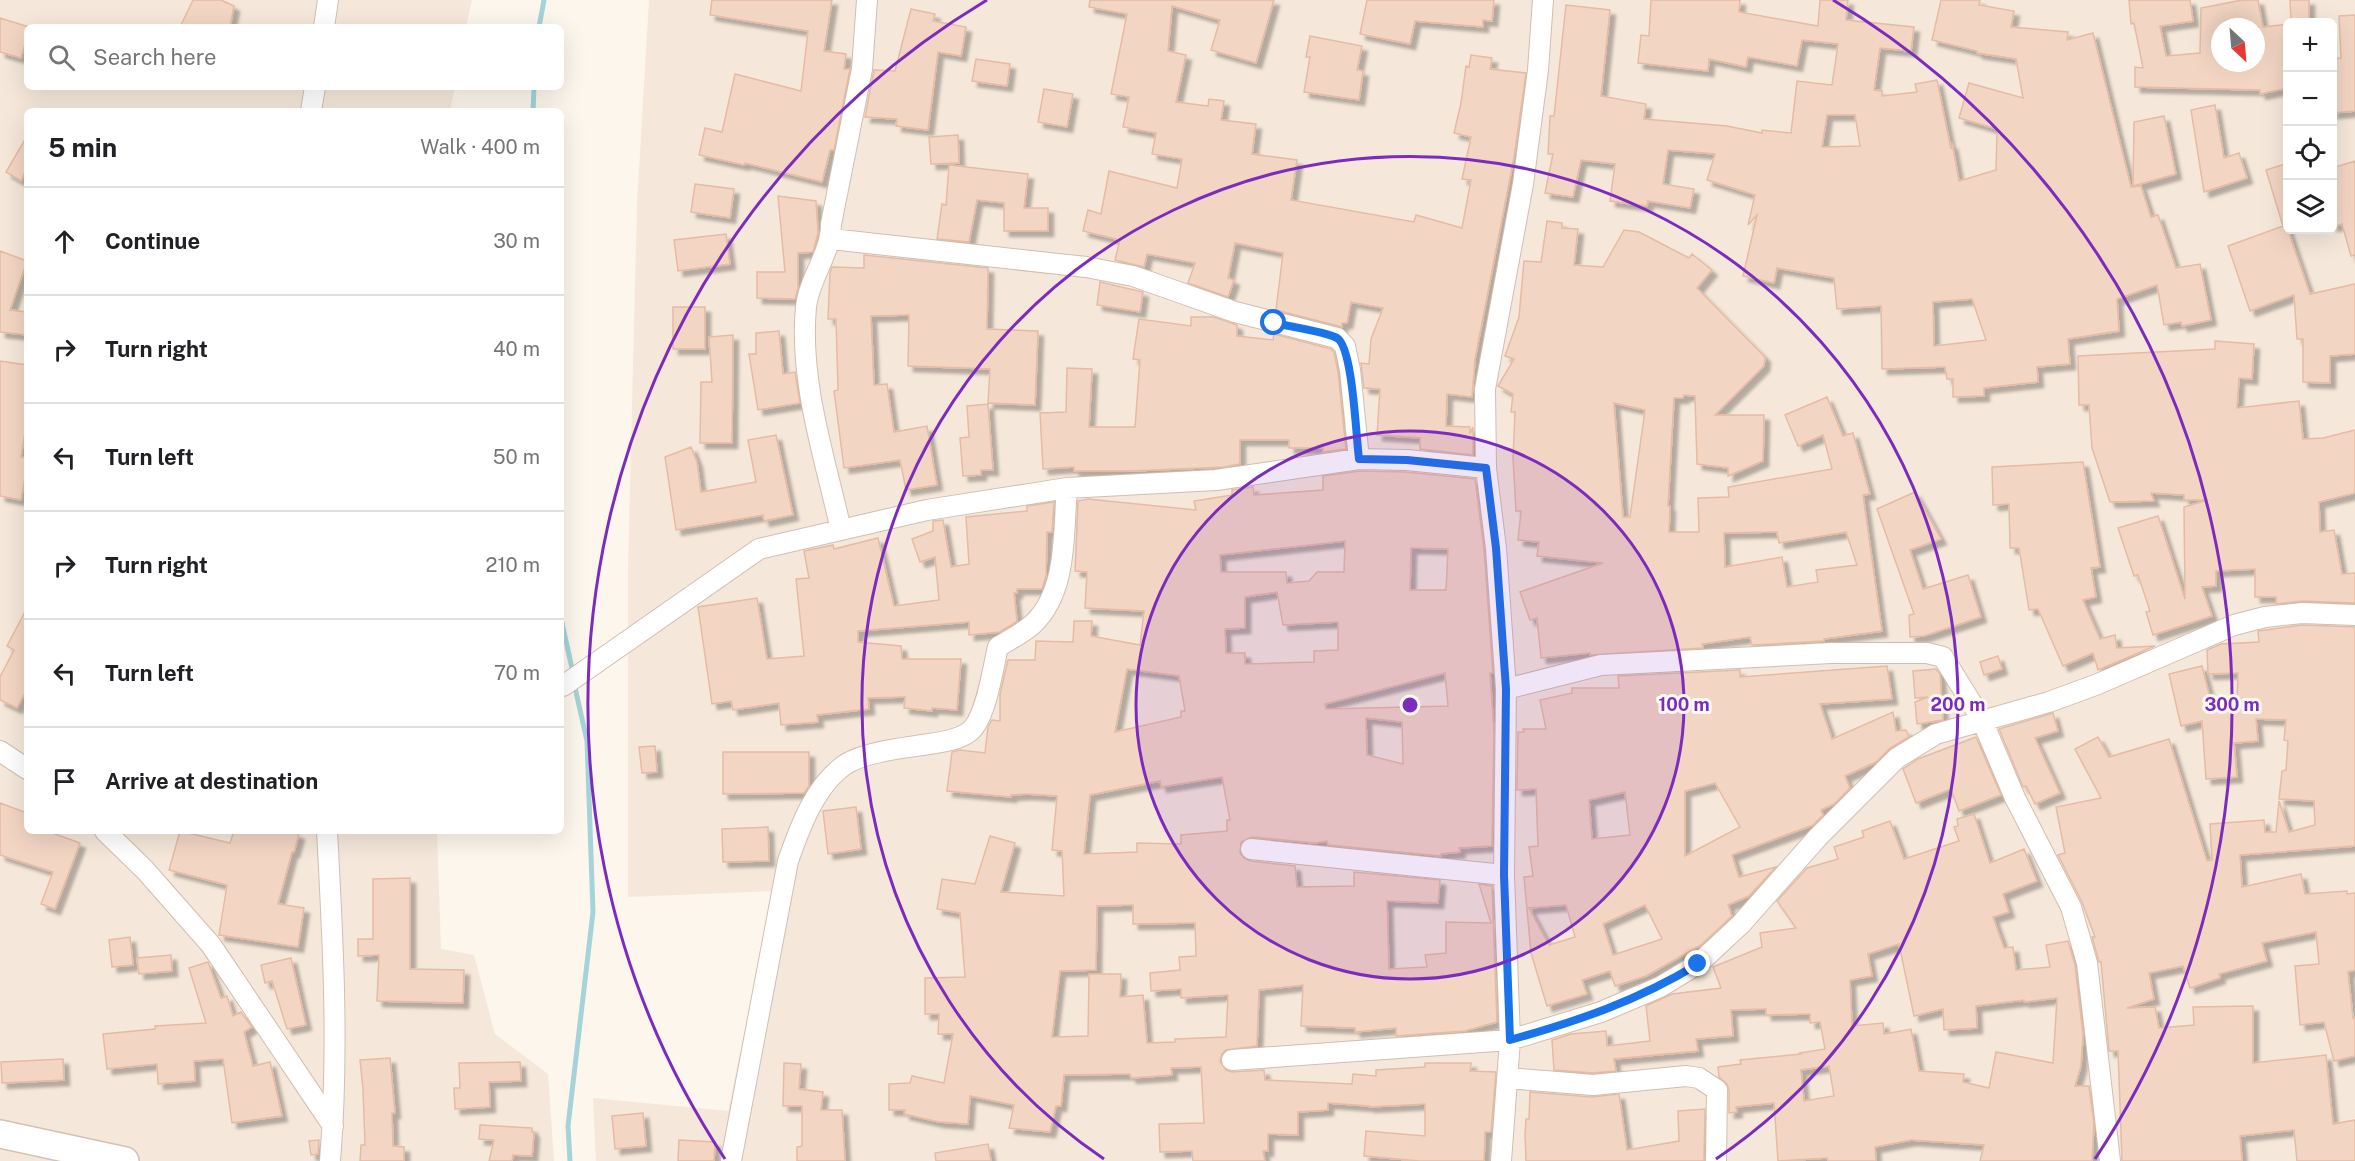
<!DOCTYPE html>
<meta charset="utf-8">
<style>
:root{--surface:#fff;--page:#f2f2f2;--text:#202124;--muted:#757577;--line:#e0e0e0}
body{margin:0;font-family:"Public Sans",sans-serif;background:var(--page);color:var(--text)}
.controls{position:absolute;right:18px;top:18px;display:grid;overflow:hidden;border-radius:9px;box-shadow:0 6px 24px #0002}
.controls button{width:54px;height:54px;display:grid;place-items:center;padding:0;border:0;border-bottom:2px solid var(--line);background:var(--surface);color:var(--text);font:30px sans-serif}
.compass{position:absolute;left:2211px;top:18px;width:54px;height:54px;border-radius:50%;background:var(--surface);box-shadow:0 6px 24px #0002;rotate:154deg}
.stop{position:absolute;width:18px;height:18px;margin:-14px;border:4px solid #1a73e8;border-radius:50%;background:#fff}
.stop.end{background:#1a73e8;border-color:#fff;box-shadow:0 2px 6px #0008}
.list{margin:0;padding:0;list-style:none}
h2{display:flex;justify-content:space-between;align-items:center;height:78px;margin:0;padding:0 24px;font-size:26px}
h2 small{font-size:20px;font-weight:400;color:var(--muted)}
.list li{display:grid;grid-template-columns:39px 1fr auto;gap:18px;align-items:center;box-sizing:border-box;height:108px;padding:0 24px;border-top:2px solid var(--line)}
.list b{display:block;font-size:22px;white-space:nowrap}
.list em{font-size:20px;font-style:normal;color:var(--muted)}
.icon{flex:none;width:33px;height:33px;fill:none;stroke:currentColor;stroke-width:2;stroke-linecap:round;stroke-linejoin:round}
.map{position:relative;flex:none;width:2355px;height:1161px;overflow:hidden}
.search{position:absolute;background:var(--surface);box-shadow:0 6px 24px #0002;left:24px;top:24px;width:540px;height:66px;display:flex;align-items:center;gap:15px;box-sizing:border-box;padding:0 21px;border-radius:9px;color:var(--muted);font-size:22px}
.panel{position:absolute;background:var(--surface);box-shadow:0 6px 24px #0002;left:24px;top:108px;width:540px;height:726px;border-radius:9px}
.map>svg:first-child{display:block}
</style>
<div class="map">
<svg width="2355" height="1161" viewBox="0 0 2355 1161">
<defs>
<filter id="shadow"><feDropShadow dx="5.5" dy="5.5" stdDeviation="1.5" flood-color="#0004"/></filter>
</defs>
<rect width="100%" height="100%" fill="#fdf6ec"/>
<path fill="#f5e8da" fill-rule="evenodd" d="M0 0H472L466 27H27V87H455L450 111H27V831H437L441 949 474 955 495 1034 548 1074 554 1161H0Z
M649 0H2355V1161H596L593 1098 728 1111 774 891 628 897V569L637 203ZM2288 22H2332V230H2288ZM2220 27H2256V63H2220Z"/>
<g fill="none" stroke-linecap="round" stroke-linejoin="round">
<path stroke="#a5d3da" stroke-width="5" d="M539 27 544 0
M533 111 534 87
M561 618 573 673
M570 1161 568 1126 593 912 587 741 574 683"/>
</g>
<path fill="#f3d5c3" stroke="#e6bba3" stroke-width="1.5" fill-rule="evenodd" filter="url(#shadow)" d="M193 0H221L234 6 230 27H180Z
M712 0H832L824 51 846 54 844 69H850L834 150H830L822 182 745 163 744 165 699 155 705 128 722 132 735 74 801 91 808 31 710 15Z
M1090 0H1274L1256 63 1211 50 1220 20 1172 6 1168 51 1186 55 1176 102 1208 106 1209 99 1224 101 1221 120 1256 124 1252 154 1297 160 1291 200 1414 222 1416 215 1462 228 1471 180 1462 179 1471 137 1454 133 1461 103 1466 66 1469 67 1471 55 1492 58 1490 69 1526 73 1514 157 1475 359 1472 397 1447 394 1446 426 1470 427V434L1473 427V455L1420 449V438L1377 435 1380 389 1364 388 1361 363 1369 364 1371 339 1383 308 1351 302 1347 323H1342V327L1276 310 1283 253 1235 243 1228 278 1234 280 1228 297 1188 283 1195 263 1147 254 1144 267 1115 260 1120 240 1083 231 1088 210 1101 214 1109 171 1177 188 1182 159 1152 154 1156 133 1123 127 1129 97 1111 94 1127 14 1089 7Z
M1367 0H1494L1492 21 1483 20V27L1415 21 1410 44 1360 34Z
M1651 0H1740L1739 12 1818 26 1820 0H1848L1846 20 1914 27 1911 51 1880 48 1874 90 1882 91V96L1917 92 1915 84 1937 80 1951 149 1952 143 1959 181 1996 170 1997 129 1959 118 1969 83 2023 98 2016 59 1977 53V51L1932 40 1941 0H1980L1979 5 2014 11 2011 27 2068 32 2067 40 2093 33 2131 187 2141 186 2151 217 2158 215 2176 268 2200 264 2211 320 2182 326 2181 322 2164 325 2157 285 2117 299 2119 331 2068 339 2070 364 2037 367 2038 382 1984 388V396L1953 397V379H1947L1945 367 1882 369 1881 306 1837 309 1834 278 1777 268 1774 283 1743 276 1757 215 1748 225 1755 195 1707 180 1715 154 1668 150 1663 184 1694 189 1690 208 1648 201 1647 206 1610 201 1615 164 1581 160 1573 197 1545 193 1553 154H1548L1550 116H1554L1566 5 1610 10 1601 96 1646 104 1644 119 1727 126 1762 133V130L1791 133 1797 81 1832 85 1838 44 1802 40 1797 66 1748 57 1746 67 1709 59 1708 71 1638 63 1641 35 1649 36ZM1827 115H1855L1860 146 1822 147ZM1972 299 1986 340 1934 346 1933 302Z
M2129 0H2190L2193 21 2160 26 2166 56 2200 53 2201 8 2242 0H2258L2263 27 2288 24V88L2260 94V90L2135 87V67L2143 68 2134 23 2131 24ZM2220 27H2259H2256V63H2220Z
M2290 0H2309V22H2291Z
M911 9 935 14 933 21 966 27 961 56 938 52 928 130 896 126 897 119 865 117 874 70 895 71Z
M2355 15V111L2332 113V59L2341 58 2339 16Z
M0 18 29 27H27V38L21 58 0 52Z
M1310 36 1362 46 1357 70 1363 71 1359 100 1304 92 1310 57H1306Z
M976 59 1010 64 1007 86 972 81Z
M1044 89 1073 94 1067 127 1038 122Z
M2215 105 2224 158 2239 153 2247 178 2204 192 2191 110Z
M2164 116 2176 174 2133 186 2134 122Z
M958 135 959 163 931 164 929 137Z
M27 136V167L21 181 6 172Z
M2355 161V255L2351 256 2342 224 2332 226V168Z
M2288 163V230L2310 294 2355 284V354L2330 356V383L2303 382V339H2297L2294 295 2250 311 2228 246 2283 226 2266 170Z
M949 165 1028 174 1024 208H1048V231H1004V203L977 200 969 242 937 239 942 204 946 205Z
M695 184 734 189 730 218 691 212Z
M778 196 816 201 818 233 813 252 798 253V288L795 299 757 298V272H785Z
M1547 221 1562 223V228L1578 229 1574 265 1603 267 1624 230 1639 232 1689 258 1692 254 1712 270 1697 288 1765 357 1764 366 1715 415H1764L1763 461 1728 476V468L1697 464 1695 396 1684 395 1683 398H1674L1668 506H1670L1669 532H1699L1698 498 1729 497 1728 487 1832 469 1823 435 1798 446 1785 415 1827 397 1843 436 1853 433 1870 494 1863 495 1882 631 1824 639V641L1752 645 1750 637 1702 644 1703 648 1590 655V653L1541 658 1537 618 1530 620 1520 592 1603 563 1537 556 1539 542 1518 540 1521 511H1516L1513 458 1515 412H1511L1513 394 1498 386 1514 359 1505 356 1519 317 1524 261 1541 262ZM1614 403 1645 410 1630 517H1623ZM1777 532 1779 543 1846 532 1857 565 1816 570 1818 582 1787 587 1782 557 1725 567 1724 533Z
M726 234 730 264 678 271 674 240Z
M0 251 27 261 10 310 27 312V335L0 332Z
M864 255 988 268 987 329 1038 331 1035 405 988 403 990 369 908 366 909 315 871 316 874 385 887 384 894 432 927 426 937 485 906 490 900 460 844 468 834 391 838 390 836 319H828L830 273 832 267 864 268Z
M1100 282 1143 292 1140 312 1097 305Z
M673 307H705V349H673Z
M1191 317H1214L1237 325V336L1273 340 1274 334 1331 349 1334 352 1338 372 1346 449 1323 452V448H1289V440H1240V464L1224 467 1130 471H1074V467L1043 469 1040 413 1066 412 1067 368 1092 369 1089 427H1135L1140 360 1133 359 1139 319 1191 326Z
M779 331 783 374 795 372 800 403 758 410 749 354H756V333Z
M733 335 732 443H700L701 382H712L709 337Z
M2215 341 2254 344 2252 379 2239 378 2237 408 2299 401 2303 439 2323 438 2355 430V493L2319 502 2320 532 2334 530 2342 574 2355 573V603L2302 601 2276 604V597H2255V569L2216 571V586L2202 587 2212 616 2153 635 2146 612 2150 611 2138 575 2134 576 2118 528 2158 516 2185 599 2184 507 2208 500H2184V495L2151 493 2154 501 2110 502 2092 448 2089 405H2079L2078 356 2215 349Z
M0 361 27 365V420L21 457 27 458V466L21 500 0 496Z
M988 404 993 470H981V475L963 476 960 438 969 437 967 406Z
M776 435 793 515 764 521 763 515 676 530 665 457 691 447 697 462 701 492 756 482 748 440Z
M2083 462 2100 567 2091 568 2096 597 2083 600 2100 639 2115 635 2117 648 2155 646 2098 670 2093 653 2063 666 2038 609 2029 610 2019 548H2010L2009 504 1993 505 1992 467Z
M1360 471 1406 472 1475 479 1484 549 1493 673H1490L1494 732 1492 846 1459 848 1460 852 1441 854V856L1328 845 1327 841 1315 843 1252 837 1241 842 1240 853 1244 858 1250 861 1295 866 1297 887 1354 886V872L1440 880 1438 903 1387 901 1389 969 1427 967 1425 955 1446 953V922L1491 923 1479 884 1492 886 1497 1022 1465 1031 1396 1036V1028L1355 1032V1028L1301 1026 1303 985 1259 990 1257 1046 1226 1050 1222 1054 1220 1061 1226 1070 1232 1072 1264 1070 1265 1080 1352 1084 1353 1074 1376 1076V1070L1425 1067V1063H1471L1470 1071 1496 1072 1491 1132H1485L1484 1161H1420L1364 1156 1366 1131 1425 1136V1104L1369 1107V1106L1328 1103V1110L1298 1112V1135L1268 1134V1151H1263L1265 1161H1193L1192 1151 1160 1152 1159 1124 1204 1123 1201 1067 1171 1068 1172 1075 1131 1078 1130 1074 1064 1075 1061 1106H1056L1050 1132 1009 1128 1014 1105 970 1096 968 1124 939 1122 904 1114 905 1110H889V1084L910 1083 912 1076 944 1083 953 1034H938L939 1014H925V978L965 977 960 913 937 909 942 879 975 884 990 836 1015 843 1001 892 1064 896 1062 851 1052 850 1057 796 1027 794 1011 795V797L947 791 952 752 960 750 985 753 988 727 992 720 1000 721V694L1008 660H1035L1036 641 1073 642 1074 621H1092L1091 636 1140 645 1144 611 1085 608 1087 572 1075 571 1078 501 1088 499 1196 510 1194 501 1232 495V490L1253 487 1254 495 1323 490V476ZM1345 541 1344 572H1317L1309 581 1287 583 1286 572H1221L1220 555ZM1411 548 1448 549 1446 590H1410ZM1277 592 1283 625 1338 622V650L1314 651V662L1245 664V653H1226L1225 629 1245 628V597ZM1127 669 1179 676 1185 711H1181V717L1115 732ZM1445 673 1448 706 1326 709 1325 704ZM1366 718 1402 722 1403 764 1367 755ZM1222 777 1230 820H1227V831L1181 835V844L1137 843V852L1084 854 1090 795 1160 781 1161 787ZM1133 905V924L1195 923 1196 956 1179 957 1180 970 1150 973 1151 991 1181 989V998L1228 995 1226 1037 1175 1039V1042L1147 1043 1143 995 1120 997 1121 974H1089L1088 1036 1052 1037 1060 971 1096 970 1097 906Z
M1915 492 1941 539 1910 550 1923 589 1968 575 1981 617 1924 636 1910 637 1909 615 1914 614 1877 509Z
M1054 502 1052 532H1047L1046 576 1042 589H1017V593H1014L1017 621 1014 623 1000 632 969 635V622L858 631V642L901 646 902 659H961L957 710 932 708V711L904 708 905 697 868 698 869 709 817 715 818 722 781 725 779 703 733 710 731 701 712 704 698 607 757 598 767 659 804 656 796 579 809 578 804 551 833 545 834 549 878 538 894 606 939 600 935 557 920 562 912 539 933 531V521L943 520 951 567 969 564 966 517 1027 511V506Z
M27 608V689L17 708 0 700V677L14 650 7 646Z
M2302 625 2355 627V846L2240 855 2242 887 2301 874 2305 894 2347 891V894L2355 893V970L2348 972 2353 1018 2355 1017V1056L2334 1061 2324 1022 2300 1025 2295 966 2319 964 2316 932 2262 943 2267 961 2219 974 2220 978 2190 988 2183 966 2149 973 2154 999 2127 1008 2155 1007 2159 1028 2194 1025 2193 1007 2253 1006V1063L2326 1055 2333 1124 2355 1120V1161H2297L2294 1130 2240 1136 2242 1161H2122L2118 1051H2109L2101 962H2099L2092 937H2095L2082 902 2058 855 2065 853 2056 807 2101 798 2075 749 2098 737 2109 757 2169 739 2207 861 2212 860 2210 824 2264 820 2265 832H2276L2279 801 2289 832 2315 825 2314 801 2279 799 2282 771 2286 770 2288 741 2284 740 2286 720 2256 719 2258 741 2234 743 2237 777 2206 779 2202 721 2181 726 2169 674 2202 666 2212 706 2237 704 2238 673 2208 674 2207 650 2221 644 2259 642 2258 631Z
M1998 656 2002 669 1984 675 1980 662Z
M1887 666 1892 699 1820 704 1832 739 1893 712 1896 731 1906 730 1909 737 1890 748 1876 762 1845 776 1850 788 1834 804 1821 810 1823 815 1813 825 1732 855 1739 877 1776 867 1749 896 1728 905 1732 916 1701 945 1646 976 1615 986 1610 971 1582 980 1587 994 1547 1006 1531 953 1524 877 1533 876 1529 847 1538 846 1536 789 1517 790 1518 732H1524L1523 729H1546L1540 700 1572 693V688H1619L1618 676 1740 670V677ZM1715 783 1740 827 1685 856V791ZM1625 792 1630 835 1592 839 1589 800ZM1566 905 1575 937 1549 945 1529 908ZM1645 905 1662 939 1613 955 1603 924Z
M1936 669 1940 674 1943 720 1917 724 1915 702 1928 697 1915 698 1913 671Z
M2053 713 2058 731 2035 738 2060 793 2035 804 2026 786 2023 787 1999 729Z
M1976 737 2001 795 1959 811 1951 789 1916 803 1903 769 1918 759Z
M655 746 657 772 642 773 639 747Z
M723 752H809V786L804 793 723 794Z
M0 803 27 813V831H47L80 843 55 909 41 904 53 872 0 855Z
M856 807 861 849 828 854 823 811Z
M1974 814 1990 863 2024 849 2037 881 2003 894 2009 912 1993 917 2004 948 2013 947 2016 970 2050 967 2046 945 2068 941 2075 965 2083 1035 2081 1066 2075 1086H2089L2094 1123 2092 1161H1980L1984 1145 1911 1140 1875 1147 1876 1161H1828L1827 1158 1778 1161 1774 1103 1736 1107 1737 1112 1729 1113V1090L1727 1084 1719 1077 1718 1067 1741 1064 1740 1060 1801 1054 1800 1053 1825 1049 1820 1022 1810 1023V1014L1766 1015V1009L1731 1010 1733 1036 1696 1039 1698 1051 1614 1059 1616 1071 1593 1073 1554 1070 1552 1040 1571 1034 1606 1031 1607 1046 1650 1041 1646 1006 1672 994 1721 988 1713 967 1762 947 1760 933 1796 928 1777 901 1807 868 1838 859 1834 847 1864 837 1862 831 1890 821 1904 859 1959 841 1954 827 1958 826 1957 819ZM1899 944 1914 1016 1943 1009 1944 1030 1977 1028 1976 1006 2024 1000V1002L2057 998 2053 1063 1996 1052 1989 1088 1963 1082 1964 1074 1919 1071 1911 1029 1884 1034 1883 1023 1852 1026 1850 980 1872 976 1868 954ZM1829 1066 1834 1096 1804 1101 1801 1070Z
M768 827 769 861 723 862 722 829Z
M180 831 230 843 234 831H289L299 834 294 852H292L278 904 304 908 298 947 219 935 227 885 169 870Z
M410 878V969L464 970 463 1003 377 1001 379 955 358 956V939H373V879Z
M130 937 133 965 112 967 109 940Z
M171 955 172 971 139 974 137 958Z
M291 958 306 1025 287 1029 272 981 265 983 261 965Z
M208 962 221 998 227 996 233 1016 241 1012 252 1027 244 1032 253 1066 270 1062 282 1116 232 1123 223 1059 194 1061 195 1081 158 1084 157 1064 107 1069 103 1034 155 1029V1026L206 1023 189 968Z
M390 1058 395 1113H392L393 1146 404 1147V1161H360L361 1145H365L363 1089 360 1060Z
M63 1059 64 1080 2 1083 1 1062Z
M520 1062 521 1081 489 1082 490 1107 455 1109 454 1088H460L459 1063Z
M784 1063 801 1064 799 1089 823 1092 821 1110H842L845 1161H797V1147L802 1146V1106H783Z
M1530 1092 1592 1097 1619 1094 1627 1150 1679 1141 1678 1111 1705 1109 1704 1161H1526L1525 1134 1526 1119H1529Z
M643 1113 646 1146 615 1149 612 1116Z
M480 1125 532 1128V1132H534L532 1156 513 1155 512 1161H489L494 1140 479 1139Z
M319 1140 318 1154 311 1155 309 1141Z
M679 1140 715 1142 714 1161H678Z
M988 1144 991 1161H936L935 1153Z"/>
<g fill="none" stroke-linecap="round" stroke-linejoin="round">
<defs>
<path id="street" d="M324 27 328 0
M311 111 315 87
M831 239 1086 267 1133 276 1235 312 1337 338 1345 346 1350 370 1359 459
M841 530C825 458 799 382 806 307 809 278 831 254 831 224L862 69 867 0
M563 686 759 549 927 510 1067 488 1216 480 1359 459 1407 460 1486 468
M1506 689 1601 665 1831 653H1927L1943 657 1982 720 2015 798 2071 907 2087 963 2110 1161
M0 751 27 769
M105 831 145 870 211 945 333 1126
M327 831C333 940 339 1052 330 1161
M1251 849 1504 875
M1232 1060 1510 1040 1601 1012 1660 987 1698 964 1741 924 1818 837 1897 758 1936 734 2049 702 2098 684 2234 625 2265 617 2302 613 2355 615
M1507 1078 1593 1085 1686 1076 1699 1078 1717 1090 1716 1161
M731 1161 788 861C800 827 815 785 846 764 864 753 895 749 916 746 933 743 955 742 969 732 986 720 993 667 998 647 1009 640 1023 633 1033 624 1068 591 1063 532 1067 488
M1501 1161 1510 1040 1504 875 1506 689 1496 548 1486 468 1485 389 1523 184 1538 70 1543 0"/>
<path id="secondary" d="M0 1134 125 1161"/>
</defs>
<use href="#street" stroke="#d1beb0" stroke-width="22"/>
<use href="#secondary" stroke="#d6c0b0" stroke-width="30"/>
<use href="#street" stroke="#fff" stroke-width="20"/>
<use href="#secondary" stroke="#fff" stroke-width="27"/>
</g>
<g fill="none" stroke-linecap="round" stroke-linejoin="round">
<path stroke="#1a73e8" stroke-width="8" d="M1274 323C1287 326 1327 332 1337 338 1353 347 1356 438 1359 459L1407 460 1486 468 1496 548 1506 689 1504 875 1510 1040C1578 1021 1637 1001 1698 964"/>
</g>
<circle cx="1410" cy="705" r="274" fill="#7b2cbf" fill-opacity=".12"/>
<g fill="none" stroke="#7b2cbf" stroke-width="3">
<circle cx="1410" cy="705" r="274"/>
<path d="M1104 1159A548 548 0 1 1 1716 1159"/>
<path d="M725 1159A822 822 0 0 1 987 0M1833 0A822 822 0 0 1 2095 1159"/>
</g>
<circle cx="1410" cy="705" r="9" fill="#7b2cbf" stroke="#fffaf3" stroke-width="3"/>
<g font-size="18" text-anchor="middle" font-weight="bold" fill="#7b2cbf" stroke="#fffaf3" stroke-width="6" stroke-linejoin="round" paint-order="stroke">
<text x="1684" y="711">100 m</text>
<text x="1958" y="711">200 m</text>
<text x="2232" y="711">300 m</text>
</g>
</svg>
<div class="controls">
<button>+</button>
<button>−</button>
<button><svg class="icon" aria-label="locate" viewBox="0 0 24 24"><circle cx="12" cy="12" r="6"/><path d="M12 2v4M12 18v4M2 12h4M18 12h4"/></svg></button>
<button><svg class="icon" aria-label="layers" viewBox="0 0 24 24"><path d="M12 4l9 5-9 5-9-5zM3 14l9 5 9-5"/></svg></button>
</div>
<svg class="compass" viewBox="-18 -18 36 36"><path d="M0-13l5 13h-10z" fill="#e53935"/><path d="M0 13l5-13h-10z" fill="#757577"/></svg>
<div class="stop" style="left:1274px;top:323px"></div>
<div class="stop end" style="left:1698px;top:964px"></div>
<div class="search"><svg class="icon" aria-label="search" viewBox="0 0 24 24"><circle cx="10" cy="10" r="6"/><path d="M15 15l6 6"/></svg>Search here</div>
<section class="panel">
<h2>5 min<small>Walk · 400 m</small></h2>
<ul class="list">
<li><svg class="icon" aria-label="ahead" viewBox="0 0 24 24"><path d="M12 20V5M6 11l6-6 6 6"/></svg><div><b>Continue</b></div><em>30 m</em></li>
<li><svg class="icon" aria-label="right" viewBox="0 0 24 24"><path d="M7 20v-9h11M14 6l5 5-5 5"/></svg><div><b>Turn right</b></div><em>40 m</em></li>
<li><svg class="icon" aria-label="left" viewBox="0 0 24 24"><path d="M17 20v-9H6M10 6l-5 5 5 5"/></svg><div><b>Turn left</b></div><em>50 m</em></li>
<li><svg class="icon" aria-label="right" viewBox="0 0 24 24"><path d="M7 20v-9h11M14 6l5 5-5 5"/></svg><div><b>Turn right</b></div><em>210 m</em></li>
<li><svg class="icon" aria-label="left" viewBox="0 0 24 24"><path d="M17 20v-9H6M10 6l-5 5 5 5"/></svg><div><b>Turn left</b></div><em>70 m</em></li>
<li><svg class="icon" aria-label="arrive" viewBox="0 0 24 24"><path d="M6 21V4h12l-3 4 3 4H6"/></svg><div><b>Arrive at destination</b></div></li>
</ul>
</section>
</div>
